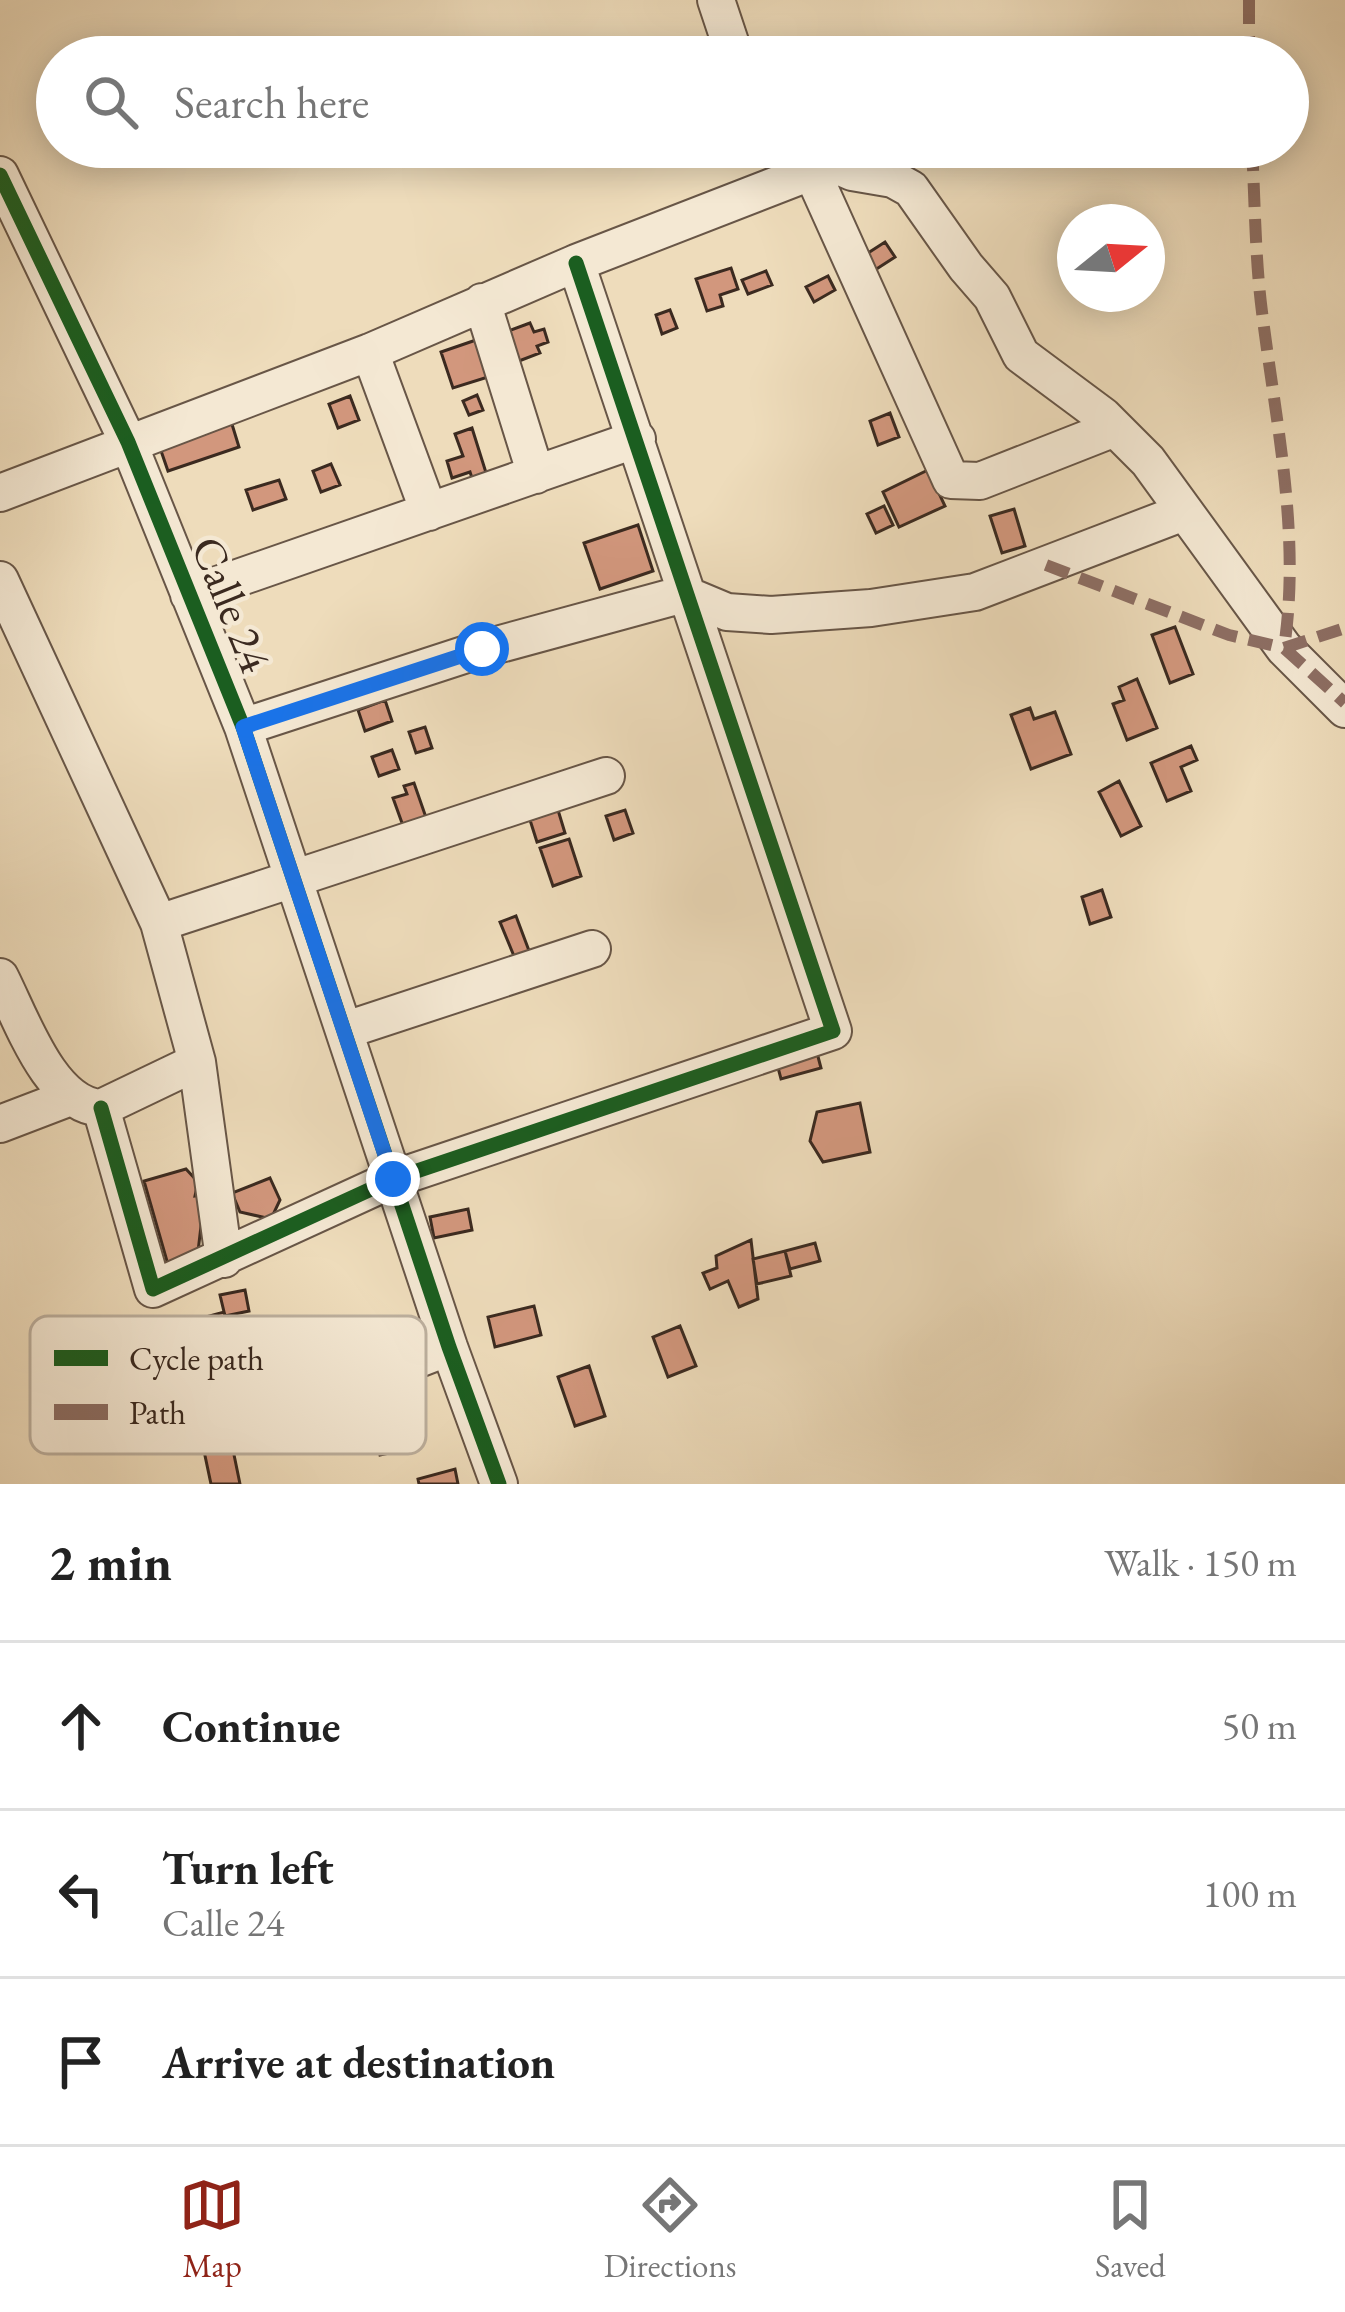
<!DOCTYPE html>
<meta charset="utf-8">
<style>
:root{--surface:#fff;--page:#f6f6f6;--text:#222;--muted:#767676;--line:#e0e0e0;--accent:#8f2418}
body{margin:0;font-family:"EB Garamond",serif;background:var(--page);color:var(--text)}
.compass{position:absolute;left:1057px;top:204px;width:108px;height:108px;border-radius:50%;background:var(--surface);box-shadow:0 6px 30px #0003;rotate:72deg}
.stop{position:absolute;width:36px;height:36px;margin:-27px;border:9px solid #1a73e8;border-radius:50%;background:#fff}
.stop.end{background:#1a73e8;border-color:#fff;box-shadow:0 3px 12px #0008}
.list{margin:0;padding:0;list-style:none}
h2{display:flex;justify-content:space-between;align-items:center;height:156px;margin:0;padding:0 48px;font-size:51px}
h2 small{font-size:39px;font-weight:400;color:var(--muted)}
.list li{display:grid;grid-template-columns:78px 1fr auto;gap:36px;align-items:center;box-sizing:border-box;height:168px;padding:0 48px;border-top:3px solid var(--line)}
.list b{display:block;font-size:45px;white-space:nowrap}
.list p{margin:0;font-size:39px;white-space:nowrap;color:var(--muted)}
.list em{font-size:39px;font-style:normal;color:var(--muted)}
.icon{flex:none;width:66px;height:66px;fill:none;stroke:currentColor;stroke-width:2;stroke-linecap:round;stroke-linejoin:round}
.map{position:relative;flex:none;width:1345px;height:1484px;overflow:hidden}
.search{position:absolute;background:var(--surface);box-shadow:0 6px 30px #0003;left:36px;right:36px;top:36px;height:132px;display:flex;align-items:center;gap:30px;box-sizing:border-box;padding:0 42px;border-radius:66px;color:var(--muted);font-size:45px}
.sheet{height:660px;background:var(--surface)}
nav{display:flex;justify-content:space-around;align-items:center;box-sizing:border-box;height:168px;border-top:3px solid var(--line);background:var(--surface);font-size:33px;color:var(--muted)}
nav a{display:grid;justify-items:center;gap:6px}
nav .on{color:var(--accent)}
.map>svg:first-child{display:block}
</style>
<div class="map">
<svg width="1345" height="1484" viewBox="0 0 1345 1484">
<rect width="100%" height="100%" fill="#eedcbb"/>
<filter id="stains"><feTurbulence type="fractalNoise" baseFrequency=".00167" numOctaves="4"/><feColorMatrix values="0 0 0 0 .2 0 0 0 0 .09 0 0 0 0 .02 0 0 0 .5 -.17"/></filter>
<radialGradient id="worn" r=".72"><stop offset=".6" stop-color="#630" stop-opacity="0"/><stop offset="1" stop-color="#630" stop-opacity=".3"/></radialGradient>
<path fill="#d2977d" stroke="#3b2a20" stroke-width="3" d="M885 242 895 257 875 270 865 255Z
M731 268 738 289 720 295 723 306 707 311 696 279Z
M766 271 772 285 748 294 742 280Z
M828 276 835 290 814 302 806 287Z
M670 310 677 328 662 334 656 315Z
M530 323 534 332 544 329 548 342 537 346 540 353 519 361 508 331Z
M476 340 488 377 453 388 441 352Z
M477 395 483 410 469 415 463 401Z
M350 396 359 420 338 428 329 404Z
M890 413 899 437 878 445 870 421Z
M231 421 239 447 168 471 159 445Z
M472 428 488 479 474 484 470 472 452 478 447 461 463 456 455 434Z
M331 464 340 485 321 492 313 471Z
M928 470 945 506 899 527 883 492Z
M279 480 286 499 253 510 246 490Z
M884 506 893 525 876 533 867 514Z
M1014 509 1025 546 1002 553 990 516Z
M638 525 653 571 600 589 584 543Z
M1175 627 1193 674 1170 683 1152 635Z
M1137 679 1157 728 1127 740 1113 704 1124 700 1119 687Z
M385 700 392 721 365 731 358 710Z
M1030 708 1034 719 1055 712 1071 754 1031 769 1011 715Z
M425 727 432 748 416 753 409 732Z
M1191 746 1197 760 1181 767 1191 791 1167 801 1151 763Z
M392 750 399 769 379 776 372 757Z
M1119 781 1141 826 1121 836 1099 792Z
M414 783 429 826 406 834 393 798 407 794 404 786Z
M558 810 565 833 537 842 530 820Z
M625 810 633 833 614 840 606 816Z
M569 839 581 876 553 886 540 848Z
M1102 890 1111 917 1090 924 1082 897Z
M516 916 531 956 516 961 500 922Z
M816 1049 821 1068 781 1079 776 1060Z
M860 1103 870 1152 823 1162 810 1141 817 1112Z
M186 1169 198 1182 195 1196 211 1194 210 1241 201 1226 197 1260 171 1275 144 1181Z
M270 1178 280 1200 271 1219 240 1212 232 1193Z
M468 1209 472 1230 434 1238 430 1217Z
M751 1240 758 1299 739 1307 728 1281 710 1289 703 1273 717 1268 716 1256Z
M815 1243 820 1261 790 1269 785 1251Z
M785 1251 791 1276 757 1284 753 1259Z
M245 1290 249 1311 225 1316 220 1295Z
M534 1306 541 1335 495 1347 488 1317Z
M224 1312 234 1345 197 1356 187 1322Z
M680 1326 696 1366 668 1377 653 1337Z
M589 1366 605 1416 575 1426 558 1377Z
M398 1409 408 1449 380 1455 371 1416Z
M232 1445 240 1484H211L204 1451Z
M455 1469 458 1484H419L418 1479Z"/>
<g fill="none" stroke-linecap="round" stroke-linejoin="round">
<defs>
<path id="minor" d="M716 0 735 57
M794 147 852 172 893 179 911 189 966 267 992 297 1021 355 1103 416 1148 461 1284 648 1345 709
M812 172 951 480 980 481 1115 428
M0 175 128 442 243 727 449 1347 499 1484
M482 302 536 475
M370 352 429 512
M0 493 370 352 576 263 836 162
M0 580 159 923 197 1062 224 1259
M189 595 637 439
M243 727 482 649 684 594 727 612 771 615 871 608 975 592 1184 512
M159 923 606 776
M0 977C21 1018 50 1105 101 1108
M346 1030 592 949
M101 1108 153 1289 393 1179 833 1031 576 263
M101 1108 197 1062
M0 1124 68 1098
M243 1427 449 1347"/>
</defs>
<use href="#minor" stroke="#685647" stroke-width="40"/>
<use href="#minor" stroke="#f4e8d3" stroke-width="36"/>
<path stroke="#8d6e63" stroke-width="12" stroke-dasharray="24 12" stroke-linecap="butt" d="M1249 0V57
M1252 147C1255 202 1255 257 1262 312 1276 424 1301 535 1284 648L1345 703
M1046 565 1229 635 1284 648 1345 628"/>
<defs>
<path id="cycleway" d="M0 175 128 442 243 727 449 1347 499 1484
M101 1108 153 1289 393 1179 833 1031 576 263"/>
</defs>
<use href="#cycleway" stroke="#f4e8d3" stroke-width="22"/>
<use href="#cycleway" stroke="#1b5e20" stroke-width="15"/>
</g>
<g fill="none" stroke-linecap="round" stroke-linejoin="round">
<path stroke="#1a73e8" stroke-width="15" d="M393 1179 243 727 482 649"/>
</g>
<g text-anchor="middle" stroke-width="9" stroke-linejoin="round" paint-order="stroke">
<g font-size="45" fill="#3b2a20" stroke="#f4e8d3">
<text transform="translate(232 604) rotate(68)" y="16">Calle 24</text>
</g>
</g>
<rect x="30" y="1316" width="396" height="138" rx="18" fill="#f4e8d3" stroke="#bcaf9d" stroke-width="3"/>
<rect x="54" y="1350" width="54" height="16" fill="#1b5e20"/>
<rect x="54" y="1404" width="54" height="16" fill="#8d6e63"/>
<g font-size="33" fill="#3b2a20">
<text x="129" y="1370">Cycle path</text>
<text x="129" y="1424">Path</text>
</g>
<rect width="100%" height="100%" filter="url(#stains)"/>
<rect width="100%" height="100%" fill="url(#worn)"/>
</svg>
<svg class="compass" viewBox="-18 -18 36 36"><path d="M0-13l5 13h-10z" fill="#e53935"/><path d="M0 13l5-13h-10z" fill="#767676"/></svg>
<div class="stop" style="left:482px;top:649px"></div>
<div class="stop end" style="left:393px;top:1179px"></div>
<div class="search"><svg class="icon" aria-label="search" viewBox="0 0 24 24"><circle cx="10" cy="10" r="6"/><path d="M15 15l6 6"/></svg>Search here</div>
</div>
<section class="sheet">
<h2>2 min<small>Walk · 150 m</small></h2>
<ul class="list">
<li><svg class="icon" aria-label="ahead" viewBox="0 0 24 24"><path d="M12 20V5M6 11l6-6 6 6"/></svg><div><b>Continue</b></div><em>50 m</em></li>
<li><svg class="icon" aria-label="left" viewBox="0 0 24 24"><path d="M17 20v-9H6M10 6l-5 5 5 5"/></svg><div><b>Turn left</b><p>Calle 24</p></div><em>100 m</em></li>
<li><svg class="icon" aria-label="arrive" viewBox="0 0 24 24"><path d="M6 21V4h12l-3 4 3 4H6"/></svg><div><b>Arrive at destination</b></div></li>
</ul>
</section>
<nav>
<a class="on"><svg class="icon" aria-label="map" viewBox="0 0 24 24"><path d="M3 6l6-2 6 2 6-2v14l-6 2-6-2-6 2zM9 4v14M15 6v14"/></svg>Map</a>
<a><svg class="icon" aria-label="directions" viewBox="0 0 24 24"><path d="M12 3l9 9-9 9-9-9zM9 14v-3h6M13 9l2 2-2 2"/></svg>Directions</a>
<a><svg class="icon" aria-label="saved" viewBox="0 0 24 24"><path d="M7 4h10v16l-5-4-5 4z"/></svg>Saved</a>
</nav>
